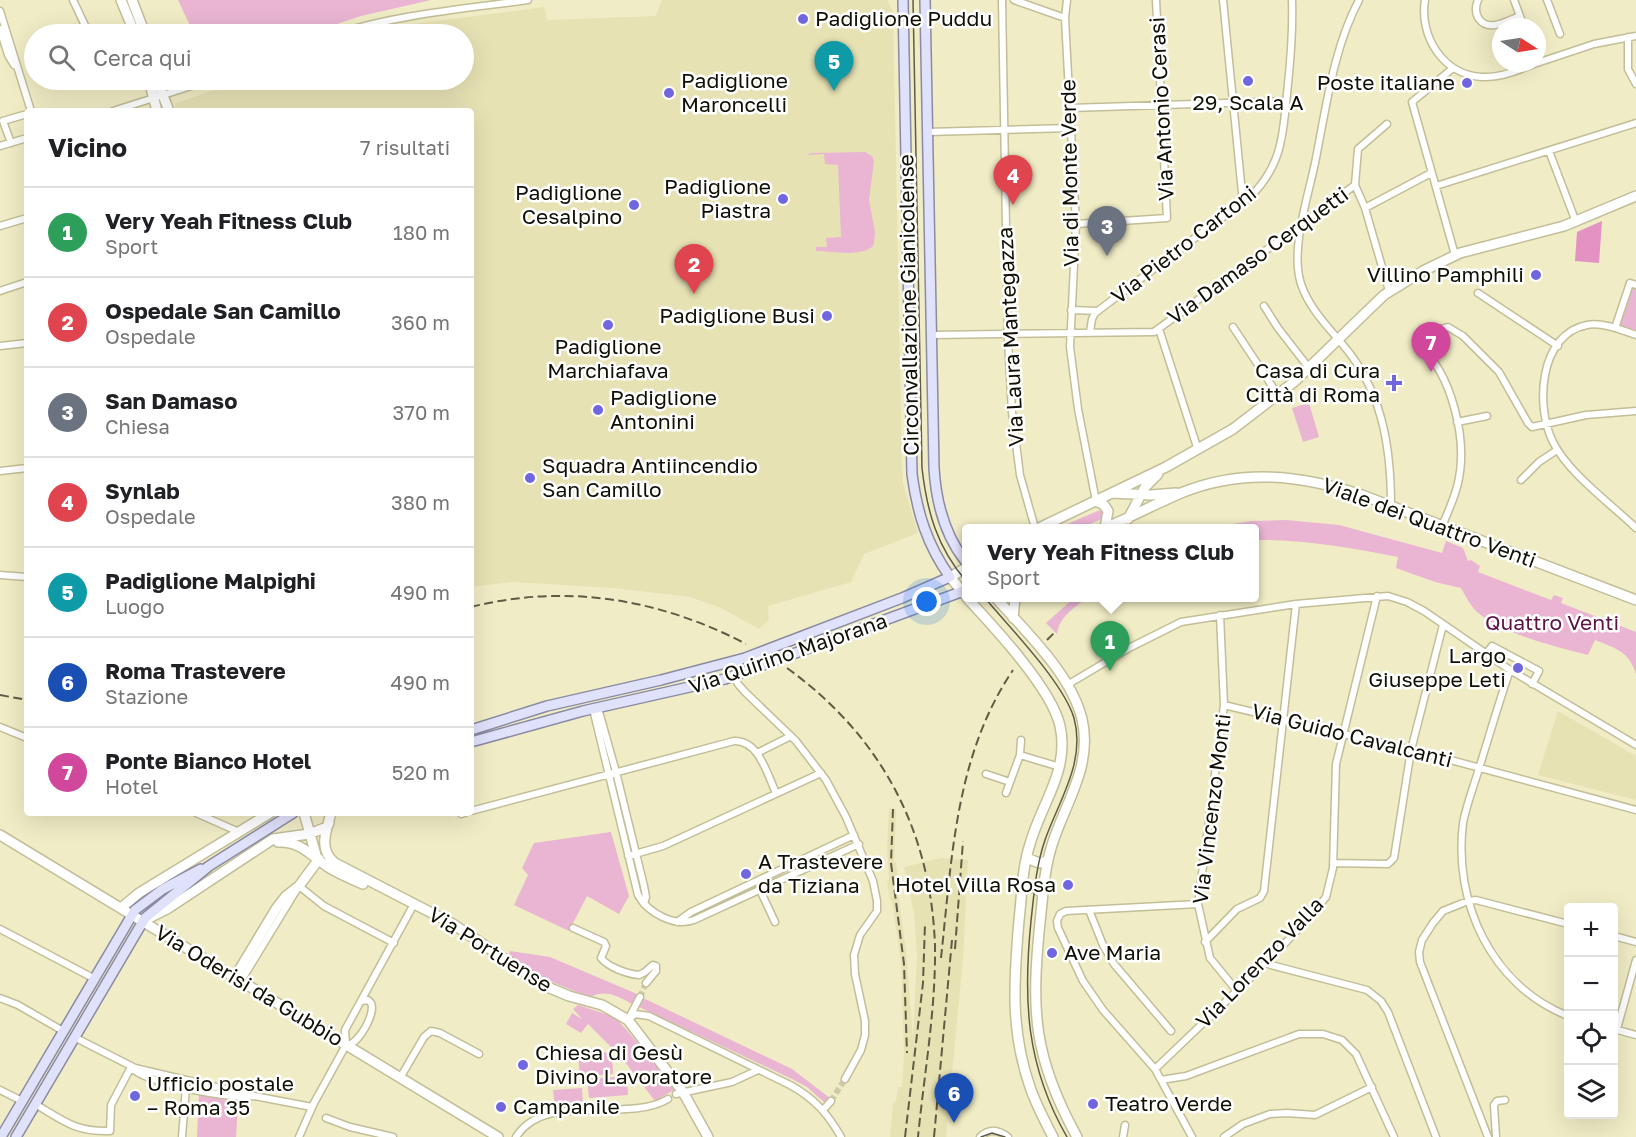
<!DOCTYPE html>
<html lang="it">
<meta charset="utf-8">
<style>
:root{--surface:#fff;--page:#f6f6f6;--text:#202124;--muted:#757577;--line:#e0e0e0;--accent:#0b8043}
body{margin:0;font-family:"Golos Text",sans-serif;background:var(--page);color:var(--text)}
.controls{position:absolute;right:18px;bottom:18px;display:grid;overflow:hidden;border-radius:6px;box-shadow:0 6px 24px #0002}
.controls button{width:54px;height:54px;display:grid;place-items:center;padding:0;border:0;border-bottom:2px solid var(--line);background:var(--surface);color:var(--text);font:30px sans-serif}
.compass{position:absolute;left:1492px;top:18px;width:54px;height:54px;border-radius:50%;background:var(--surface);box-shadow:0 6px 24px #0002;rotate:102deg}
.you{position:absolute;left:927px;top:602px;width:21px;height:21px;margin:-15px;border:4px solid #fff;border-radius:50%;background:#1a73e8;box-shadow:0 0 0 9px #1a73e833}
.badge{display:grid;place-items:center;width:39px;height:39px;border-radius:50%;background:var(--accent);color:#fff;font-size:20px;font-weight:700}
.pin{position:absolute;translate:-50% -50px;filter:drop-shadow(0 2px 3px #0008)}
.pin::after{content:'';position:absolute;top:32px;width:21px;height:18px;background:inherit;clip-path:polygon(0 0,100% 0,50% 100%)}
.popup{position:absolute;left:962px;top:524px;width:297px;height:78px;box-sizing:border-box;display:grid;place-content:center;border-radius:6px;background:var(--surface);filter:drop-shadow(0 2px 4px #0005);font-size:20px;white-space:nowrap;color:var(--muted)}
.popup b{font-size:22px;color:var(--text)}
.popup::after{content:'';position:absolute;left:50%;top:100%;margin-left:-12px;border:12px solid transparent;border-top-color:var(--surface)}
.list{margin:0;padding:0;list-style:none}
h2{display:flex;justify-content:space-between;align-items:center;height:78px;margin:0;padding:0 24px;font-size:26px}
h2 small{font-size:20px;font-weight:400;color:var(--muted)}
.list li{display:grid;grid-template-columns:39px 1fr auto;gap:18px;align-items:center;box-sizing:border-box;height:90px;padding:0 24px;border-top:2px solid var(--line)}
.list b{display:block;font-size:22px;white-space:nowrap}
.list p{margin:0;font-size:20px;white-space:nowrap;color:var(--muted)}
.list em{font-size:20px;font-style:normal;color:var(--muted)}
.icon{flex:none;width:33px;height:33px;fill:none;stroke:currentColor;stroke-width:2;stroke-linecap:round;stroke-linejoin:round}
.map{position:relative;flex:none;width:1636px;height:1137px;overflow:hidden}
.search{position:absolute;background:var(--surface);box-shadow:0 6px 24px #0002;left:24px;top:24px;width:450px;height:66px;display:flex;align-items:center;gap:15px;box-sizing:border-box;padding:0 21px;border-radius:33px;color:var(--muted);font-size:22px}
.panel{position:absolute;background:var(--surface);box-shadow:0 6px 24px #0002;left:24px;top:108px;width:450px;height:708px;border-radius:6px}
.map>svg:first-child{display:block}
</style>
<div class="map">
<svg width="1636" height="1137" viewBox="0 0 1636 1137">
<rect width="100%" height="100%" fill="#f0ecc5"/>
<path fill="#e7e2b4" d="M662 0H887L893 11 902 462 903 483 918 533 864 554 851 582 768 606 769 620 759 629 721 608 690 597 614 588 513 582 471 587V111H176L175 104 241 80H464V34H405V25L544 7 547 20 656 16Z
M1558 711 1636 756V800L1538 775Z
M889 808 896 809 894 862H896L899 887H897L906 950 913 1040 917 955 914 913 904 867 941 858 968 860 963 959 946 1137H890L893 1104 896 1101 898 1087H902L904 1053 901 962 892 901 890 900 887 881 889 880 887 848Z"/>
<path fill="#e9b5d3" d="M178 0H431L361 16 307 34H194Z
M865 152 872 156 874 161 869 200 875 232 874 245C862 258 833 251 816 251V247H827L826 238 841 237 838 165 825 164 824 154 806 155 812 153Z
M1630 283 1636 285V336L1615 328Z
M1309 403 1319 437 1303 442 1292 408Z
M1100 510 1104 513 1103 518C1087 527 1076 528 1058 528Z
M1286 520 1339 525 1442 553 1446 541 1463 548 1468 561 1471 560 1480 566 1478 572 1551 600 1554 595 1563 598 1561 603 1636 632V674C1629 651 1615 648 1595 640L1588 655C1557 647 1499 633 1476 611 1470 605 1465 595 1461 588L1435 582 1396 568 1398 557C1351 548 1302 539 1254 540V528H1209L1251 521Z
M1074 598H1087C1074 608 1059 617 1057 634L1046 623Z
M611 832 629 896 619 914 587 896 569 931 514 905 528 875 522 868 534 843Z
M510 951 550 957 637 994 632 1004C618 996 606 989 590 997 560 986 533 975 509 955Z
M643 998 792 1069 830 1098 825 1103 807 1087 792 1079 639 1007Z
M578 1005 615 1017 651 1058 674 1090 655 1101 622 1058 588 1024 581 1033 566 1024 572 1013 582 1019 573 1009Z
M612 1052 613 1074 580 1077 578 1054Z
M627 1076 628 1095 589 1098 587 1079Z
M582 1088 583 1105 555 1107 553 1090Z
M199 1094 236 1102 238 1105 236 1137H197Z"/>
<path fill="#e491c3" d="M1602 221 1599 263 1575 261 1577 232Z"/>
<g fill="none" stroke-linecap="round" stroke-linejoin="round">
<path stroke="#cfcba8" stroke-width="6" stroke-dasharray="6 3" stroke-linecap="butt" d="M640 997 646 983
M831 1101 845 1079"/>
<defs>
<path id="street" d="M73 0 89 34
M1002 0 1008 341 1012 412 1020 475 1035 528
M1014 0 1065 18
M1067 0 1065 18 1076 224 1070 347 1078 409 1096 501
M1223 0 1243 203
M1359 0C1333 49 1326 109 1315 163 1308 197 1290 250 1301 284 1311 313 1333 331 1351 355 1384 400 1391 452 1391 507
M1425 0C1419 36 1443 75 1482 77 1501 78 1519 70 1536 63
M1478 0C1475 7 1475 13 1479 19 1489 33 1508 20 1520 16
M1514 0 1524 27
M1547 0 1560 34
M0 11 31 111
M0 29 8 55 14 65
M336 34C399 14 464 9 528 0
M1628 37V69L1636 84
M1537 63 1594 44 1636 36
M1453 68 1412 102 1455 255
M1070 108 1286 101
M113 111 210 80
M3 121 27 114
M3 121 11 143
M1387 124 1358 149 1355 185 1365 208 1389 291
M928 132 1071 128
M0 146 27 138
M1549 151 1576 222
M1436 186 1636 123
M1365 208 1431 173
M1076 224 1167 218 1156 0
M0 226 27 218
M0 291 27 282
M1478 293 1558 346
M1264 306 1278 328 1309 368
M1071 310 1098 311
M1233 327 1278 395
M1615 328 1630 283 1636 285
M1159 329 1198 450
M1090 332 1092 319 1095 313 1251 196C1285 162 1283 128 1288 84 1291 55 1293 29 1292 0
M932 335 1154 332 1355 185
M1636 335C1621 330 1603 322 1587 325 1539 334 1535 407 1553 442 1568 473 1611 504 1636 528
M0 346 27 343
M1457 422 1487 416
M0 471 27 468
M1521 480 1539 462 1557 450
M1442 526C1448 512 1455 497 1458 483 1468 440 1452 374 1419 345 1420 328 1435 331 1448 327L1463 336 1499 372 1528 423 1532 427 1586 415 1636 411
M0 575 27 577
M1220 615 1224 705 1198 904 1210 958 1237 991
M1486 654 1492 646 1539 671 1532 684
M1510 670C1498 705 1488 740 1477 775 1472 791 1466 807 1463 823 1453 903 1492 986 1568 1016
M734 676 738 684 745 692 796 741 826 780 846 817 873 881 877 901V911L860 935 854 955 855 974 865 1021V1035L861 1050 845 1079
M1067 685 1131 647 1181 622 1296 604 1388 596 1407 602 1424 611 1510 670 1636 745
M1224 705 1432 755 1636 810
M598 708 616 772 644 886 646 897 644 904
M593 709 638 895C648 913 674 927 694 920L859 844
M0 727 27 738
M757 753 791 736
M1020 755 1060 767
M986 774 1010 782
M1006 793 1020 755 1021 740
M471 811 734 741C759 740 767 774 776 793
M196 813 239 832
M461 814 465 813
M628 856 663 846 821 773
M1333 863 1388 864 1394 858 1411 750 1443 625
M760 890 775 922
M1089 910 1103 945 1114 964 1171 1031
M677 922 691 912 854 835
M573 928 604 942 606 946 601 958C608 967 627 974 639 975L645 972 653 965 656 966
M0 929 95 979
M1614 936 1636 942
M1205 942 1237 909 1260 898 1264 891 1296 604
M1267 962 1271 965 1367 990 1381 1001 1388 1012 1436 1137
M241 981 299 886 324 906 394 943
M646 983 656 971V966
M0 998 18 1005 63 1031
M630 1016 640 997
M628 1020 635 1014 649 1016 790 1085C814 1098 828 1114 841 1137
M1614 1029 1636 1035
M1617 1029 1636 960
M74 1037 135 1068 254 1096 312 1107
M346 1045 345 1030 414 904
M347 1045C359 1044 376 1013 371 1003L368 1000 362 1001
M131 1067C143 1083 233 1100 253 1096
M1155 1069 1267 962 1310 917 1326 897 1333 868 1336 764 1377 596
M400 1078 424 1037 431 1031 440 1033 479 1054
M1161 1080 1186 1076 1299 1034H1323L1342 1040 1356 1054 1394 1137
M0 1090 22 1101
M676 1094 732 1082 758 1070
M35 1104C64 1121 75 1132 110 1131L111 1105 131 1067
M823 1110 831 1101
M326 1118 350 1127 393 1137
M182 1137 186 1087
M299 1137 314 1103 346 1045
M516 1137C546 1090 626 1124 668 1099
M980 1137C989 1128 999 1130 1008 1137
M1123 1137 1125 1125
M1192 1137 1155 1069 1103 1010 1083 981 1058 928 1057 921 1060 914 1066 911 1198 904
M1224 1137 1243 1124 1270 1114 1287 1113 1315 1115 1372 1087
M1488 1137 1420 962 1419 952 1422 940 1433 923 1443 911 1468 901 1476 900 1568 924
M1496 1137 1494 1105 1497 1101 1505 1100"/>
<path id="secondary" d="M121 0 135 34
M132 0 145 34
M149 80 157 111
M157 80 169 111
M1112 493 1151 495 1176 493
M1096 501 1104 505 1108 511 1105 528
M1128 519 1145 487 1158 474
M1039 528 1166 467 1233 429 1294 382 1384 295 1423 271 1460 253 1564 226 1636 196
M1105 528C1131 517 1155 504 1181 493 1242 468 1301 475 1362 495L1636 600
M966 596 950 577 966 568
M967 598C994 627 1052 689 1060 726 1070 770 1041 804 1030 844 1022 868 1022 895 1019 920 1014 979 1010 1030 1030 1087 1036 1105 1045 1121 1053 1137
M996 598C1026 632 1071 674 1082 719 1093 766 1065 803 1052 845 1044 870 1043 896 1040 922 1031 1011 1033 1057 1077 1137
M1013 618 1015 598
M304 813 316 855
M331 813C326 831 318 850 335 863L453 924 545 986 569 996 602 1005 628 1020 683 1092 708 1137
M0 835 498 1137
M278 842C300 841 311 855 328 867 339 874 351 879 363 884
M1027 858 1039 863 1048 861
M1023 889 1035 887 1043 894
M121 908 139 893 270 813
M143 921 167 909 273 839 309 834 327 827 329 823
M235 977 276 909 286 896 299 886 319 859"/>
<path id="primary" d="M925 0 934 468C936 501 945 536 966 562
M471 730 547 706 661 680 745 658 902 598 950 577C927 545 917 512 912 474L903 0
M471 742 583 711 725 679 966 590
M1 1137 135 910 163 889 201 869
M16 1137 145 918 209 866 293 813"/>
</defs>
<use href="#street" stroke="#c2be98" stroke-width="9"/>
<use href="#secondary" stroke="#c2be98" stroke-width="12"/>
<use href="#primary" stroke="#8a8ba3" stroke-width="12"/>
<use href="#street" stroke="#fff" stroke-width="6"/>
<use href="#secondary" stroke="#fff" stroke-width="9"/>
<use href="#primary" stroke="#e0e1fb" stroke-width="9"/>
<path stroke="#5e5c46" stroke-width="1.5" d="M913 0 922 468C927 512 937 547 966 581
M985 598C1010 628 1063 682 1074 718 1086 762 1059 800 1045 840 1036 866 1034 894 1031 921 1023 1000 1026 1066 1067 1137
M981 1137 992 1133 1005 1137"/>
<path stroke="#5e5c46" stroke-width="2" stroke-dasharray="9 4.5" stroke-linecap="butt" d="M471 607C566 583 660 599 746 644
M1047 640 1055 632
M787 668C881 736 931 830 935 946 936 1009 924 1075 918 1137
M0 695 27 700
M893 809 891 863 904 964 907 1053
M955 949 963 841
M941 958C952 858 955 756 1013 670
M905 1137 923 983 925 924
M934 1137 952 940"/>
</g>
<g fill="#7066e0" stroke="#fff" stroke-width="2">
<circle cx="803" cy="19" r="6"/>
<circle cx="1248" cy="81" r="6"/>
<circle cx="1467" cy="83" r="6"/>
<circle cx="669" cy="93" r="6"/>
<circle cx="783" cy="199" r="6"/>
<circle cx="634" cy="205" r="6"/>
<circle cx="1536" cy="275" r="6"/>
<circle cx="827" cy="316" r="6"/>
<circle cx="608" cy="325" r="6"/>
<path d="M1391 374h6v6h6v6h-6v6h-6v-6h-6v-6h6z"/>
<circle cx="598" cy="410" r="6"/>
<circle cx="530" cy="478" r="6"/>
<circle cx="1518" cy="668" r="6"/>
<circle cx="746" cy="874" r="6"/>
<circle cx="1068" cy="885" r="6"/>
<circle cx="1052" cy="953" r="6"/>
<circle cx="523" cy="1065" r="6"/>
<circle cx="135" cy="1096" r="6"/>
<circle cx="1093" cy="1104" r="6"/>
<circle cx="501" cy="1107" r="6"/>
</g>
<g text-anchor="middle" stroke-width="5" stroke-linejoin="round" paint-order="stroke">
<g font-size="21" fill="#111004" stroke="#fff" text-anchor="start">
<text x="815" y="26">Padiglione Puddu</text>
<text x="681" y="88">Padiglione<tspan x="681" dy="24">Maroncelli</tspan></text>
<text x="1455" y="90" text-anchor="end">Poste italiane</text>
<text x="1248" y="110" text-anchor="middle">29, Scala A</text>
<text x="771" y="194" text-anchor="end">Padiglione<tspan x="771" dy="24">Piastra</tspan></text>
<text x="622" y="200" text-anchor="end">Padiglione<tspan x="622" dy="24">Cesalpino</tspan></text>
<text x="1524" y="282" text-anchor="end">Villino Pamphili</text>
<text x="815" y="323" text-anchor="end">Padiglione Busi</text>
<text x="608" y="354" text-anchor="middle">Padiglione<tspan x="608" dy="24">Marchiafava</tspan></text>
<text x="1380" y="378" text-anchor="end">Casa di Cura<tspan x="1380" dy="24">Città di Roma</tspan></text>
<text x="610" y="405">Padiglione<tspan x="610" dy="24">Antonini</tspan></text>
<text x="542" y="473">Squadra Antiincendio<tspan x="542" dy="24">San Camillo</tspan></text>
<text x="1506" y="663" text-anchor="end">Largo<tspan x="1506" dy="24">Giuseppe Leti</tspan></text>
<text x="758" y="869">A Trastevere<tspan x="758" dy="24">da Tiziana</tspan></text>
<text x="1056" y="892" text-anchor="end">Hotel Villa Rosa</text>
<text x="1064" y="960">Ave Maria</text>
<text x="535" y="1060">Chiesa di Gesù<tspan x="535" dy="24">Divino Lavoratore</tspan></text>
<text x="147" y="1091">Ufficio postale<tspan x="147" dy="24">– Roma 35</tspan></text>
<text x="1105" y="1111">Teatro Verde</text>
<text x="513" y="1114">Campanile</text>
</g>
<g font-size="21" fill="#111004" stroke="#fff">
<text transform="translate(1162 109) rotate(-93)" y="7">Via Antonio Cerasi</text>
<text transform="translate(1070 173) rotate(-91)" y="7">Via di Monte Verde</text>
<text transform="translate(1184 245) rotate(-38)" y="7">Via Pietro Cartoni</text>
<text transform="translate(1258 256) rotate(-36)" y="7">Via Damaso Cerquetti</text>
<text transform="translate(909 305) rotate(-91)" y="7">Circonvallazione Gianicolense</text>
<text transform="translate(1011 337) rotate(-93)" y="7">Via Laura Mantegazza</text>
<text transform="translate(1429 523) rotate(20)" y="7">Viale dei Quattro Venti</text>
<text transform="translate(788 654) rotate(-19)" y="7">Via Quirino Majorana</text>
<text transform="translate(1352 736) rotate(14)" y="7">Via Guido Cavalcanti</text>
<text transform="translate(1212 809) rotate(-83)" y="7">Via Vincenzo Monti</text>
<text transform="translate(490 950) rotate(32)" y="7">Via Portuense</text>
<text transform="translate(1260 963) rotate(-46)" y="7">Via Lorenzo Valla</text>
<text transform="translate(249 986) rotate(31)" y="7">Via Oderisi da Gubbio</text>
</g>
<g font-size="21" fill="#5c1346" stroke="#fff">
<text x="1552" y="630">Quattro Venti</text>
</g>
</g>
</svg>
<div class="controls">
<button>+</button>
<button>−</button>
<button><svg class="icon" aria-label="locate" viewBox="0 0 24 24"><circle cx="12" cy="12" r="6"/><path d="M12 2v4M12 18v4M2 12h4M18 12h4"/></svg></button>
<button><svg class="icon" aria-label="layers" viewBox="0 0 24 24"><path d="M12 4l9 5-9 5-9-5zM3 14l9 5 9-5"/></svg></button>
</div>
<svg class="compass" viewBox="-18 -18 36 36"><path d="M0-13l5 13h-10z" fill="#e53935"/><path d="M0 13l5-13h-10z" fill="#757577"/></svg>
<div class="you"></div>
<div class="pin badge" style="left:1110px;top:671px;background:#2e9e5b">1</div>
<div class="popup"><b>Very Yeah Fitness Club</b>Sport</div>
<div class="pin badge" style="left:694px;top:294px;background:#e0444e">2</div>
<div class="pin badge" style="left:1107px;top:256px;background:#6b7280">3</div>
<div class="pin badge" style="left:1013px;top:205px;background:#e0444e">4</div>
<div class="pin badge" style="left:834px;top:91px;background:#0f9aa8">5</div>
<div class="pin badge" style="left:954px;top:1123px;background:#1a4fb4">6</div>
<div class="pin badge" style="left:1431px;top:372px;background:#d1479c">7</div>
<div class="search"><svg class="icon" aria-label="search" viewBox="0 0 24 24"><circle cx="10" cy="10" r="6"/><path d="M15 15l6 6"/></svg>Cerca qui</div>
<section class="panel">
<h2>Vicino<small>7 risultati</small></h2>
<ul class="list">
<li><span class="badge" style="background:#2e9e5b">1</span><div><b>Very Yeah Fitness Club</b><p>Sport</p></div><em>180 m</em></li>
<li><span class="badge" style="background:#e0444e">2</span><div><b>Ospedale San Camillo</b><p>Ospedale</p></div><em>360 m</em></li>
<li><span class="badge" style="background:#6b7280">3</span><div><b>San Damaso</b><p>Chiesa</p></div><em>370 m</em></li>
<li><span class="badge" style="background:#e0444e">4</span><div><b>Synlab</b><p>Ospedale</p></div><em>380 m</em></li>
<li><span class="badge" style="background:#0f9aa8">5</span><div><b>Padiglione Malpighi</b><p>Luogo</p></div><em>490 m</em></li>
<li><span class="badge" style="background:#1a4fb4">6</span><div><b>Roma Trastevere</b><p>Stazione</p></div><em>490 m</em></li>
<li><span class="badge" style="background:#d1479c">7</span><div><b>Ponte Bianco Hotel</b><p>Hotel</p></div><em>520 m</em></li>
</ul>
</section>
</div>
